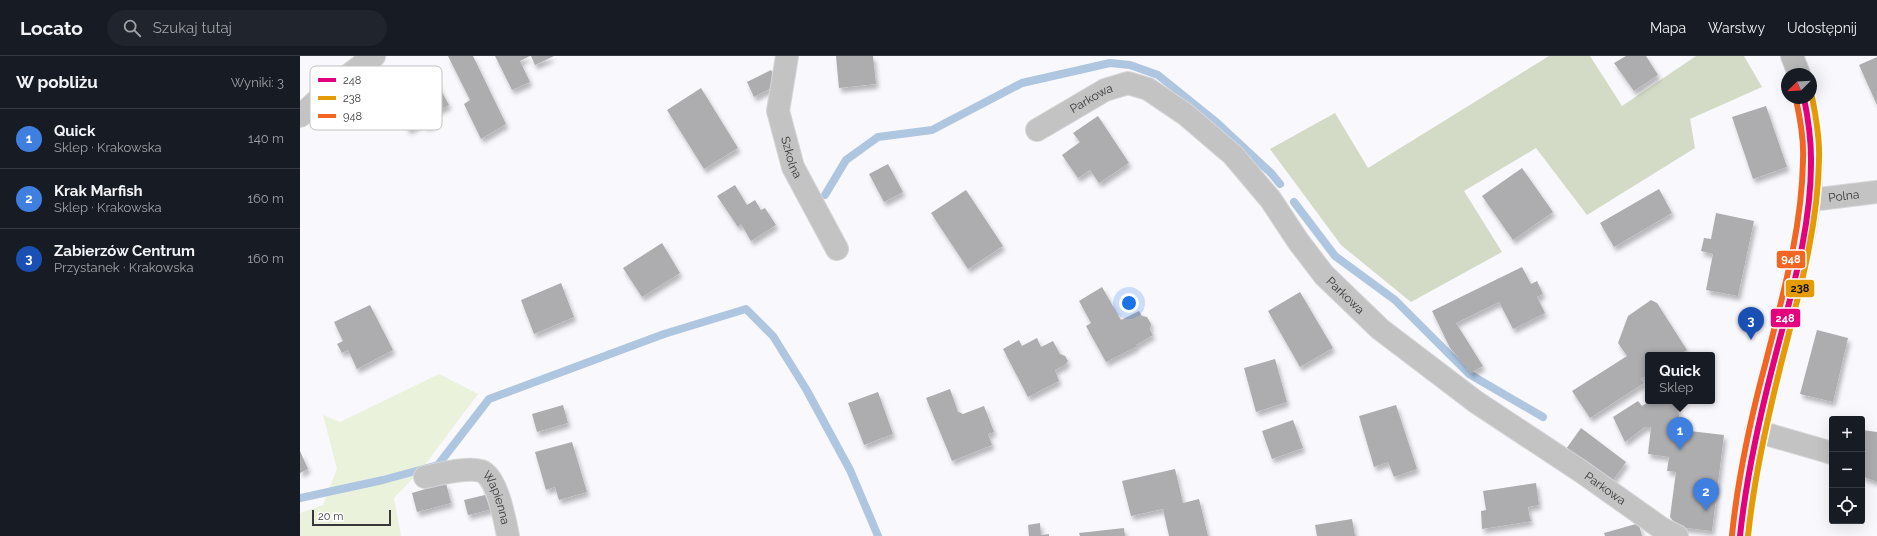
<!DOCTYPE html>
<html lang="pl">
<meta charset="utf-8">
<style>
:root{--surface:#171b24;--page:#20242c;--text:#f1f3f6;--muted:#9ea1a6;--line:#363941;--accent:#2563eb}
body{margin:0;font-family:Raleway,sans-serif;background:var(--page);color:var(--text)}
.controls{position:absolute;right:12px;bottom:12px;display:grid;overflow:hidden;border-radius:4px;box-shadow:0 4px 16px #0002}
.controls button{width:36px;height:36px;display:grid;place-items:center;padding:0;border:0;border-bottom:1px solid var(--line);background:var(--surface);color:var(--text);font:20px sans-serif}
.compass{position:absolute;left:1481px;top:12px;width:36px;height:36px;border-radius:50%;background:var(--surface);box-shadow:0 4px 16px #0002;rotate:246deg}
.scale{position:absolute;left:12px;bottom:10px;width:79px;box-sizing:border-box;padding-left:4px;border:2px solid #38383a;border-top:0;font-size:11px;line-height:14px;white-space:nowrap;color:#38383a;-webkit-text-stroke:3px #fff;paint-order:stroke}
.you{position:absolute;left:829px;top:247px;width:14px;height:14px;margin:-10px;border:3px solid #fff;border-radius:50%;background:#1a73e8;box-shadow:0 0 0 6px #1a73e833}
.badge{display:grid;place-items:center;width:26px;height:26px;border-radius:50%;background:var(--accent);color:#fff;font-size:13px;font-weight:700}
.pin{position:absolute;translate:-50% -33px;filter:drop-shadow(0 1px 2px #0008)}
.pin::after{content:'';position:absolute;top:21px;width:14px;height:12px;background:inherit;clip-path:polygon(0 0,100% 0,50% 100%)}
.popup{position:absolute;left:1345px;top:296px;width:70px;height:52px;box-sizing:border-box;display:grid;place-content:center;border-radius:4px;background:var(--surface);filter:drop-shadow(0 1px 3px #0005);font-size:13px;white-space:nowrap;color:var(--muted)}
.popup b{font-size:15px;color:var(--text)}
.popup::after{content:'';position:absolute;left:50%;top:100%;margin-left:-8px;border:8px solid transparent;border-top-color:var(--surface)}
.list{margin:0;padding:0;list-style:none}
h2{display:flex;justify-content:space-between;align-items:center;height:52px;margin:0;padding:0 16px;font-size:17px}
h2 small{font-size:13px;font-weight:400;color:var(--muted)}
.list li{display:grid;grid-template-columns:26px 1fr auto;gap:12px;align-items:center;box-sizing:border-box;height:60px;padding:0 16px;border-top:1px solid var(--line)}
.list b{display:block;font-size:15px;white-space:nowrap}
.list p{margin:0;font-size:13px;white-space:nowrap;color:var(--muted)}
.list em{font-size:13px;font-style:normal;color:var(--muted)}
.icon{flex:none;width:22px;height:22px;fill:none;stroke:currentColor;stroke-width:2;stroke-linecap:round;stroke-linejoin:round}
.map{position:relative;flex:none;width:1577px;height:480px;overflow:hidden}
header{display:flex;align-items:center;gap:24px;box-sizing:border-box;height:56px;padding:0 20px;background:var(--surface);border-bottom:1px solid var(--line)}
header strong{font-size:19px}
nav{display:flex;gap:22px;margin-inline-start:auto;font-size:14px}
.search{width:280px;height:36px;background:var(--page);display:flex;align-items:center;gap:10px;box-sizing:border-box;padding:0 14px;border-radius:22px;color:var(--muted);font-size:15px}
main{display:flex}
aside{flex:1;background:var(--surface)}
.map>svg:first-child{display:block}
</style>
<header>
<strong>Locato</strong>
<div class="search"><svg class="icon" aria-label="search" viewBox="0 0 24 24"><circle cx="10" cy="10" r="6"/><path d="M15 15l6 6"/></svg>Szukaj tutaj</div>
<nav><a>Mapa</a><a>Warstwy</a><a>Udostępnij</a></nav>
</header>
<main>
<aside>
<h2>W pobliżu<small>Wyniki: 3</small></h2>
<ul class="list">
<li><span class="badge" style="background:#3f7fe0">1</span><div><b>Quick</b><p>Sklep · Krakowska</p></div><em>140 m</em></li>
<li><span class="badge" style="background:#3f7fe0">2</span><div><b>Krak Marfish</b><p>Sklep · Krakowska</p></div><em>160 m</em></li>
<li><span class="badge" style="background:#1a4fb4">3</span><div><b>Zabierzów Centrum</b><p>Przystanek · Krakowska</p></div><em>160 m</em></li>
</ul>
</aside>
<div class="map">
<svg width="1577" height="480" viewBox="0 0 1577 480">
<defs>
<filter id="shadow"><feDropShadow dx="2.5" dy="4.5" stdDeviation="2" flood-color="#0004"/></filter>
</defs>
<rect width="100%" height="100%" fill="#f8f8fd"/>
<path fill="#ebf2dc" d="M139 318 178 338 121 414 94 442 101 480H0V457L23 449 37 413 23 359 40 366Z"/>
<path fill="#d3dac5" d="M1249 0H1290L1322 50 1396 0H1444L1462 31 1390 63 1395 92 1287 159 1236 92 1164 135 1202 196 1111 246 1041 189 970 93 1035 57 1068 112Z"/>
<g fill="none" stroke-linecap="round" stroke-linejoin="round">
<path stroke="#aec6e0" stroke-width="8" d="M525 139 546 104 578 81 632 74 722 27 810 7 830 9 858 19 915 65 971 117 980 128
M994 146 1035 200 1095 244 1169 318 1243 361
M0 442 83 424 138 409 189 343 364 278 446 253 473 280 506 333 550 414 578 480"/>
</g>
<path fill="#adadb0" filter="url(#shadow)" d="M148 0H173L206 68 181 83 164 48 170 44Z
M195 0H230L220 5 230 26 212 34Z
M231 0H254L235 9Z
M536 0H573L576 28 539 32Z
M1326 0H1346L1358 19 1334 35 1314 7Z
M1577 1V49L1559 9Z
M130 14 149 49 133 57 135 61 132 62 135 67 126 71 124 66 108 74 88 34Z
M471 14 479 28 454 41 447 26Z
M401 32 438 92 404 113 367 54Z
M1466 50 1487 111 1453 123 1432 61Z
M798 60 829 107 799 127 790 114 778 122 762 99 780 86 773 77Z
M588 108 603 136 584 146 569 118Z
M1222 112 1253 156 1213 184 1182 140Z
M435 129 447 149 455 144 461 154 465 152 476 169 451 185 441 168 438 171 417 140Z
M1359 133 1372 157 1314 191 1300 167Z
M666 134 703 190 668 213 631 157Z
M1416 157 1454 165 1438 240 1406 234 1413 198 1401 195 1404 182 1411 183Z
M362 187 380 217 342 241 323 212Z
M1222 211 1231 228 1237 225 1243 238 1237 241 1245 257 1213 273 1199 246 1156 267 1183 310 1171 317 1150 292 1132 255Z
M261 227 274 261 234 278 221 244Z
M802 231 821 264 839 255 842 260 847 261 851 268 850 274 853 279 836 289V291L806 306 786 270 791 267 779 245Z
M1000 236 1033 292 1000 311 968 255Z
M1351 244 1357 247 1387 294 1379 299H1348V319L1341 323 1344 327 1290 362 1272 335 1327 300 1318 287 1328 260Z
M70 249 93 294 57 313 48 294 42 297 37 288 43 285 34 266Z
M1517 274 1548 282 1533 346 1500 338Z
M737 282 741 291 753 285 760 298 765 300 768 305 765 309 755 314 759 325 728 341 703 293 719 284 722 290Z
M975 303 987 346 956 356 944 312Z
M650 333 657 353V355L663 358 684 350 694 376 688 378 692 389 652 405 626 342Z
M578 336 593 378 564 389 548 347Z
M1338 345 1342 350 1350 345H1377L1381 374 1424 379 1412 475 1378 471 1370 461 1376 416 1367 415 1369 401 1348 398 1351 371H1345L1325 386 1313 361Z
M263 349 268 367 237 376 232 358Z
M1096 349 1117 413 1094 421 1088 406 1074 411 1059 360Z
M993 364 1003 392 972 403 962 375Z
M1281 372 1326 406 1311 427 1266 393Z
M1562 374 1577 376V426L1562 420Z
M272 386 287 436 259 444 255 431 246 434 235 396Z
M0 395 8 413 0 417Z
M875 413 883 447 899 443 908 480H869L863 453 831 460 822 425Z
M146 427 151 447 117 456 112 437Z
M1236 427 1239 449 1228 451 1230 463 1232 465 1182 473 1181 455 1186 454 1183 435Z
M189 438 193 453 168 459 164 444Z
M1052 463 1055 480H1017L1015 469Z
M740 467 741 479 749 478V480H729L728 469Z
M1336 468 1339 469 1342 480H1305L1304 477Z
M824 472 825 480H780L779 477Z"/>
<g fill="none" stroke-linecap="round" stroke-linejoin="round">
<defs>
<g id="minor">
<path id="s1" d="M487 0 478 55 493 111 537 193"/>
<path d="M0 60 29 34 74 0"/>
<path id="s2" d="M737 74 805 34 828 27 848 33 885 58 933 99 971 144 998 185 1024 219 1080 273 1176 346 1282 416 1361 472 1377 480"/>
<path id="s3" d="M1511 144 1577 136"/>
<path d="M1456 375 1532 397"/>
<path id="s4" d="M125 421C140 418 167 411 181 415 197 420 205 465 208 480"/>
</g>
<path id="major" d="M1492 0 1499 18
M1440 480C1446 412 1463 347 1480 281 1499 203 1524 122 1504 42"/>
</defs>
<use href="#minor" stroke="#d6d6d9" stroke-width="24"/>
<use href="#major" stroke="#d6d6d9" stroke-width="24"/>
<use href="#minor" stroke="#c3c3c3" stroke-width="22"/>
<use href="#major" stroke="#bcbcbc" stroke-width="22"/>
<defs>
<path id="bus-1" d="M1440 480C1446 423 1458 368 1472 313 1489 245 1512 174 1511 102 1511 82 1508 62 1504 42"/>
<path id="bus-2" d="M1448 480C1454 422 1467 365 1481 308 1498 241 1518 173 1519 103 1520 82 1516 61 1512 41"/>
<path id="bus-3" d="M1432 479C1438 421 1450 365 1465 309 1482 242 1502 174 1503 104 1504 83 1500 63 1496 43"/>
</defs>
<use href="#bus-1" stroke="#fff" stroke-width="9"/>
<use href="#bus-2" stroke="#fff" stroke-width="9"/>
<use href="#bus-3" stroke="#fff" stroke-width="9"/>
<use href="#bus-1" stroke="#e5007d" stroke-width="6"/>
<use href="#bus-2" stroke="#e49b06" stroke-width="6"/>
<use href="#bus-3" stroke="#f26522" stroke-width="6"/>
</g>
<g text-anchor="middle" stroke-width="4" stroke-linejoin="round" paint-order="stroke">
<g font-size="12" fill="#38383a" stroke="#fff">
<text dy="4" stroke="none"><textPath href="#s2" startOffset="63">Parkowa</textPath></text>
<text dy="4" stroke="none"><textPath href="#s1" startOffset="104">Szkolna</textPath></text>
<text dy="4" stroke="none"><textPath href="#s3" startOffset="33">Polna</textPath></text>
<text dy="4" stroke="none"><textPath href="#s2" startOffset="412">Parkowa</textPath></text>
<text dy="4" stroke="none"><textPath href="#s2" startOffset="736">Parkowa</textPath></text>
<text dy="4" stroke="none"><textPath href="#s4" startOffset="89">Wapienna</textPath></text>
</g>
</g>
<rect x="10" y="10" width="132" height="64" rx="6" fill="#fff" stroke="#c3c3c4" stroke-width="1"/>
<rect x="18" y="22" width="18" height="4" fill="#e5007d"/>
<rect x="18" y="40" width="18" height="4" fill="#e49b06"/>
<rect x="18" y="58" width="18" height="4" fill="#f26522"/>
<g font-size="11" fill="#38383a">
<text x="43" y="28">248</text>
<text x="43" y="46">238</text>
<text x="43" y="64">948</text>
</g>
<g stroke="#fff" stroke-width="1.5">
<rect x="1476" y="194" width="30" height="19" rx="4" fill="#f26522"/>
<rect x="1485" y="223" width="30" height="19" rx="4" fill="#e49b06"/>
<rect x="1470" y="252" width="31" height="20" rx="4" fill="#e5007d"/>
</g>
<g font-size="11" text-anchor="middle" font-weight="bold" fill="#fff">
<text x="1491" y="207">948</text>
<text x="1485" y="266">248</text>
</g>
<g font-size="11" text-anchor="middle" font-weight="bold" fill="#111">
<text x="1500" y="236">238</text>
</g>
</svg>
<div class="controls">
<button>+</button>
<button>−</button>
<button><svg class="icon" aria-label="locate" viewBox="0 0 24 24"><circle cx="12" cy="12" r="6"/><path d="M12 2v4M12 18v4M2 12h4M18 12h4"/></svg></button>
</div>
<svg class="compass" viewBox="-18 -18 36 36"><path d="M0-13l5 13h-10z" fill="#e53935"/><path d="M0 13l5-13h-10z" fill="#9ea1a6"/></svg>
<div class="scale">20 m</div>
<div class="you"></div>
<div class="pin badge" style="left:1380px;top:394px;background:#3f7fe0">1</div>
<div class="popup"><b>Quick</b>Sklep</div>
<div class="pin badge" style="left:1406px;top:455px;background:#3f7fe0">2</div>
<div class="pin badge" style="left:1451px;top:284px;background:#1a4fb4">3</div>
</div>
</main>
